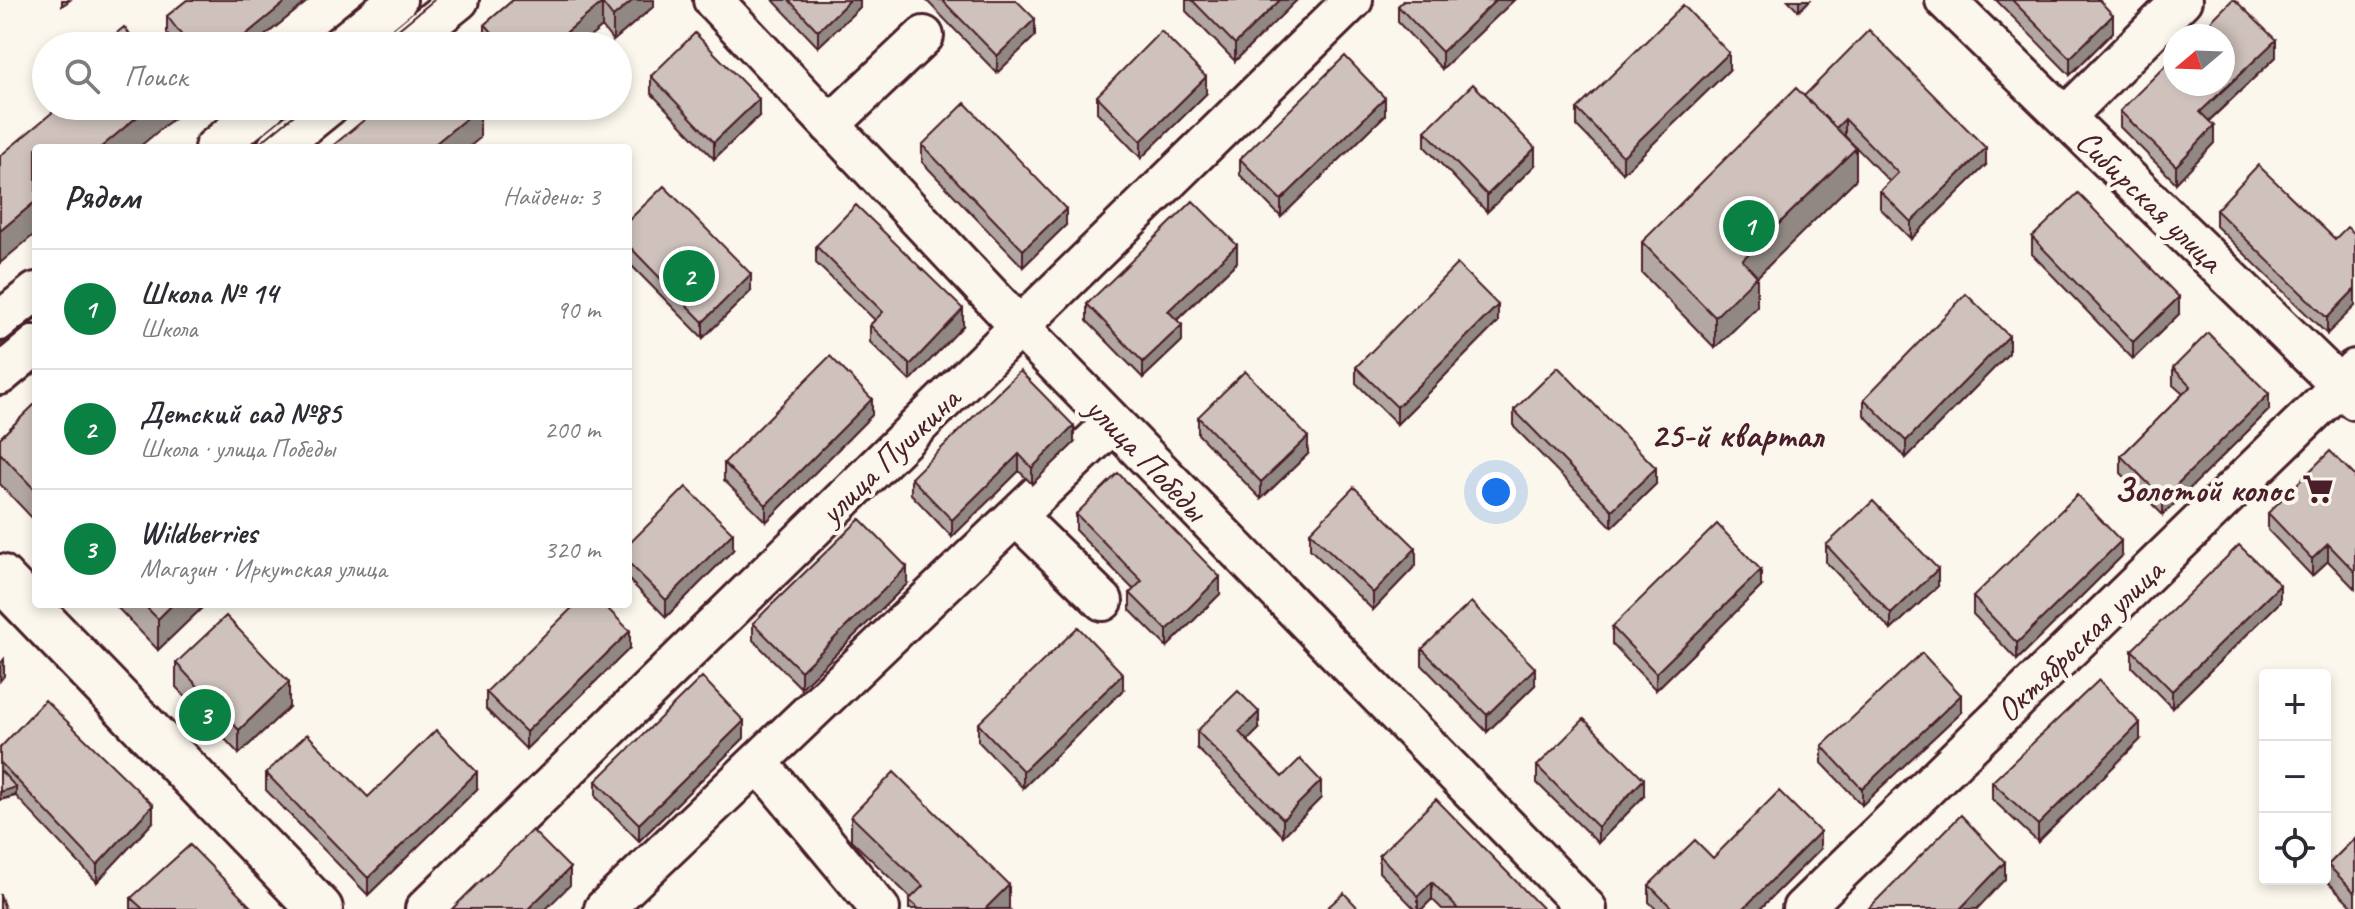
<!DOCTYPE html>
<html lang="ru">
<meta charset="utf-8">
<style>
:root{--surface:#fff;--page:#f7f7f7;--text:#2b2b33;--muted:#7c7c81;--line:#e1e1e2;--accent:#0b8043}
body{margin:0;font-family:Caveat,sans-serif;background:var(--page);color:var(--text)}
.controls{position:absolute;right:24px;bottom:24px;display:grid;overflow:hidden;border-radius:8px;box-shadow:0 4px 12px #0003}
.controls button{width:72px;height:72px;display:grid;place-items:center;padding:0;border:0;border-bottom:2px solid var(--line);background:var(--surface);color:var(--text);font:40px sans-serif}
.compass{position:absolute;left:2163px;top:24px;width:72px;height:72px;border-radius:50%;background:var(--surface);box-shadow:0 4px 12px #0003;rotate:251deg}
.you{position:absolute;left:1496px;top:492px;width:28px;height:28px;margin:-20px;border:6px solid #fff;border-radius:50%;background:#1a73e8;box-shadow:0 0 0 12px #1a73e833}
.badge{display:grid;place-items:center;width:52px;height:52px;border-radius:50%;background:var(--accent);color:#fff;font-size:26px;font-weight:700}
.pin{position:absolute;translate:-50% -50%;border:4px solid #fff;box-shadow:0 2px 8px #0006}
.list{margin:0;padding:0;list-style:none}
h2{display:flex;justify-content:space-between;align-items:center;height:104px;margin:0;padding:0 32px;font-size:34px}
h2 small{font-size:26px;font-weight:400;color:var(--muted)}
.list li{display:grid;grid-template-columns:52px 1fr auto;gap:24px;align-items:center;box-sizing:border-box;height:120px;padding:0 32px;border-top:2px solid var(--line)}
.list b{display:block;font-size:30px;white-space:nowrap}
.list p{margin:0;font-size:26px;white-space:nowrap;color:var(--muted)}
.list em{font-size:26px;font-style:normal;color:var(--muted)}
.icon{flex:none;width:44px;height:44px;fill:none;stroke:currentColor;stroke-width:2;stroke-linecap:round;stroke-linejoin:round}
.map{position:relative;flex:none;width:2355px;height:909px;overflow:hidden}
.search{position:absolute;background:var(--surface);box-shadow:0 4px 12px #0003;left:32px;top:32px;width:600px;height:88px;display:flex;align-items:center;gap:20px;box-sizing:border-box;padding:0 28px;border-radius:44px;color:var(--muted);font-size:30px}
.panel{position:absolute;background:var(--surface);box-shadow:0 4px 12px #0003;left:32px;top:144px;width:600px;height:464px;border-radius:8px}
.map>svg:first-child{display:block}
</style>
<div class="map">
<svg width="2355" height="909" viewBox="0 0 2355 909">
<rect width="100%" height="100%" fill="#fbf7ec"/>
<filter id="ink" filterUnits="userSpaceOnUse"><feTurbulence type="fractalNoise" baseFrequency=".0125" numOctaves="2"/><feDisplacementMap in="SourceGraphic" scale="16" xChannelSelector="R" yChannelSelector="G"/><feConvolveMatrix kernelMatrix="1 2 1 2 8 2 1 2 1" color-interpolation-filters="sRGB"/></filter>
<g filter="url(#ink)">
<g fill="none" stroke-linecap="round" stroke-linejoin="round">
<defs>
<path id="minor" d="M713 0 1020 327 1587 909
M1945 0 2355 400
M340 46 397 0
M402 46 459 0
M2065 117 2182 0
M830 125 924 36
M214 148 266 106
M277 148 329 106
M0 321 36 292
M0 375 36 345
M1016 516 1103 601
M758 762 880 909
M425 909 1353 0
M604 909 1113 423
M1802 909 2341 385 2355 369"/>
<path id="major" d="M0 577 320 909"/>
</defs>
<use href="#minor" stroke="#4a1f2b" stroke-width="44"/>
<use href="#major" stroke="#4a1f2b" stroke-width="50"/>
<use href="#minor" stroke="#fbf7ec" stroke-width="38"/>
<use href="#major" stroke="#fbf7ec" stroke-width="44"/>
<path stroke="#4a1f2b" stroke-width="2" d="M378 46 434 0
M254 148 305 106
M0 345 36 316"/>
</g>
<path fill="#b2a7a2" stroke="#4a1f2b" stroke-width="2" d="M187 0H309L252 46H177L167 33V16Z
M513 0H654V6L613 41 602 27 579 46H485V24Z
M773 0H860V7L818 47Z
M926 0H1016L1035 36 997 73Z
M1186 0H1297L1235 61 1186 11Z
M1404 0H1514L1442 69 1398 22V6Z
M1788 0H1810L1799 11Z
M1996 0H2099L2113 32 2070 75Z
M2276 57 2209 121 2214 143 2176 183 2120 127V111Z
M1729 70 1623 173 1577 126V109Z
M651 76 759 116 714 159 651 93Z
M1206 94 1141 158 1097 112V96Z
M1804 96 1986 165 1911 239 1880 208V191L1890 182 1845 136 1856 179 1757 277V307L1715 348 1642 273V242Z
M1385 115 1281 217 1240 175V159Z
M1425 131 1535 165 1487 212 1425 147Z
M922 145 1066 225 1023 267 922 162Z
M2216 210 2335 239 2327 334 2216 226Z
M628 221 751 291 703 338 628 262Z
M2032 237 2179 314 2133 359 2032 254Z
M816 246 963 326 910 381 870 342V325L875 320 816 263Z
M1237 262 1177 320 1182 341 1143 378 1087 321V304Z
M1498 322 1397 424 1356 383V367Z
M2009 353 1906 458 1864 415V399Z
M2173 368 2269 410 2163 515 2121 473V456L2183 394 2173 385Z
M36 403V522L0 484V438Z
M1514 410 1656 484 1612 527 1514 427Z
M872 415 766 522 724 480V463Z
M1198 417 1308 454 1261 499 1198 434Z
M1074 443 1032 484 1019 471 952 537 911 494V478Z
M2355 476V589L2328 561 2312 576 2268 530V513Z
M1076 514 1220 594 1167 647 1130 610V593L1134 590 1076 531Z
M1310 532 1416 565 1373 610 1310 549Z
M628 545 733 550 666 617 628 579Z
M1826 545 1938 586 1891 630 1826 562Z
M2121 557 2017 660 1973 614V597Z
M907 584 801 688 753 640V623Z
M1761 587 1656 690 1612 644V627Z
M2280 602 2172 708 2132 667V650Z
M114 604H206L158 650Z
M630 648 526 749 486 709V692Z
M1422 649 1535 685 1487 732 1422 665Z
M176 663 289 707 239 754 176 687Z
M1123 690 1023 788 978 741V724Z
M1961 712 1862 805 1822 763V746Z
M1259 729 1247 740 1282 777 1321 798 1283 836 1197 748V731Z
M744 738 639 841 596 797V781Z
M2140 740 2038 842 1992 799V782Z
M0 748 153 822 97 882 16 796 0 800Z
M1537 766 1644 796 1598 843 1537 783Z
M266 773 368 797 477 789 368 895 266 790Z
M851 816 1009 909H909V900L911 898 851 840Z
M2355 838V909L2328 882V865Z
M1820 849 1760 909H1656L1649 902V885L1713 858Z
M1379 855 1542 909H1442L1432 899 1422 909H1415L1379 872Z
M131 898 253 909H131Z"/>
<path fill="#918884" stroke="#4a1f2b" stroke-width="2" d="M62 0H70L62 6Z
M288 0H309L252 46H232Z
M633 0H654V6L613 41V17Z
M850 0H860V7L818 47V31Z
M1280 0H1297L1235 61V44Z
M1496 0H1514L1442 69V52Z
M1799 0H1810L1799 11Z
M602 3V27L579 46H550Z
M2113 15V32L2070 75V58Z
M1035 19V36L997 73V56Z
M2276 40V57L2200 129V112Z
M1729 53V70L1623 173V156Z
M1206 77V94L1141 158V141Z
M1385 98V115L1281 217V200Z
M759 99V116L714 159V142Z
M150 106H174V118L138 148H100Z
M480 107V138L468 148H430Z
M1845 119V136L1829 135Z
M2214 126V143L2176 183V166Z
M1535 148V165L1487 212V195Z
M1856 148V179L1757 277V307L1715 348V317L1742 260Z
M1986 148V165L1911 239V222Z
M36 201V233L0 263V231Z
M1066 209V225L1023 267V250Z
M1237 245V262L1168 328V311Z
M751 274V291L703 338V322Z
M2355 289V306L2327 334V318Z
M2179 297V314L2133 359V342Z
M1498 305V322L1397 424V407Z
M963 309V326L910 381V365Z
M1182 325V341L1143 378V362Z
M2009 336V353L1906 458V441Z
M2269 394V410L2163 515V498Z
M872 399V415L766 522V505Z
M1074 426V443L1032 484V468Z
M1308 437V454L1261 499V482Z
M1019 454V471L952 537V520Z
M1656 468V484L1612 527V510Z
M733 533V550L666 617V600Z
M2121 541V557L2017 660V643Z
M2328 544V561L2312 576V559Z
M1416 548V565L1373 610V593Z
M907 567V584L801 688V671Z
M1938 569V586L1891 630V614Z
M1761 570V587L1656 690V673Z
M1220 577V594L1167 647V630Z
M2280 585V602L2172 708V691Z
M173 604H206L158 650V619Z
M630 631V648L526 749V732Z
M4 659V676L0 681V664Z
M1535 668V685L1487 732V715Z
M1123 674V690L1023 788V771Z
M289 682V707L239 754V730Z
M1961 695V712L1862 805V789Z
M1259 712V729L1239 749V732Z
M744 721V738L639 841V824Z
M2140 723V740L2038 842V825Z
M477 772V789L368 895V878Z
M1644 779V796L1598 843V827Z
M1321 781V798L1283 836V819Z
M16 787V795L0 800V792Z
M153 805V822L97 882V865Z
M1820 832V849L1760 909H1743Z
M2005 862V879L1977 909H1960Z
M570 868V885L546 909H528Z
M1432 882V899L1422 909H1418V896Z
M1009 885V909H985Z"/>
<path fill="#cfc2bc" stroke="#4a1f2b" stroke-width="2" d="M187 0H288L232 46H190L167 16Z
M513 0H633L613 17 602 3 550 46H504L485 24Z
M789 0H850L818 31Z
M942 0H1016L1035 19 997 56Z
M1192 0H1280L1235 44Z
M1404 0H1496L1442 52 1398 6Z
M2012 0H2099L2113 15 2070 58Z
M2232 0H2235L2276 40 2200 112 2214 126 2176 166 2120 111 2175 56V84H2223V36H2196Z
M1683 5 1729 53 1623 156 1577 109Z
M124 27 140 46H101Z
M1869 30 1986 148 1911 222 1880 191 1898 173 1845 119 1836 128 1804 96Z
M1161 31 1206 77 1141 141 1097 96Z
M695 33 759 99 714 142 651 76Z
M1345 56 1385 98 1281 200 1240 159Z
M1473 84 1535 148 1487 195 1425 131Z
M1796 88 1856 148 1742 260 1757 276 1715 317 1642 242Z
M965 103 1066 209 1023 250 922 145Z
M60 106H150L100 148H36V201L0 231V156Z
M381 106H480V107L430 148H330Z
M2258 165 2335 239 2347 227 2355 234V289L2327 318 2216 210Z
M664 186 751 274 703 322 628 245V221Z
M2078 193 2179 297 2133 342 2032 237Z
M1193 201 1237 245 1168 311 1182 325 1143 362 1087 304Z
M856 205 963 309 910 365 870 325 883 312 816 246Z
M1457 264 1498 305 1397 407 1356 367Z
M1966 294 2009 336 1906 441 1864 399Z
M2208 333 2269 394 2163 498 2121 456 2191 386 2173 368Z
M830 356 872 399 766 505 724 463Z
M1558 367 1656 468 1612 510 1514 410Z
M1020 371 1074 426 1032 468 1019 454 952 520 911 478Z
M1245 371 1308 437 1261 482 1198 417Z
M36 403V491L0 453V438Z
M2330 451 2355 476V572L2328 544 2312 559 2268 513Z
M1118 473 1220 577 1167 630 1130 593 1142 581 1076 514Z
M686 487 733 533 666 600 628 562V545Z
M1354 487 1416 548 1373 593 1310 532Z
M2077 495 2121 541 2017 643 1973 597Z
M1873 501 1938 569 1891 614 1826 545Z
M860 519 907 567 801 671 753 623Z
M1717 524 1761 570 1656 673 1612 627Z
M2239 545 2280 585 2172 691 2132 650Z
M1471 602 1535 668 1487 715 1422 649Z
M143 604H173L158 619Z
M576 604H603L630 631 526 732 486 692Z
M226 616 289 682 239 730 176 663Z
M1078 627 1123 674 1023 771 978 724Z
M1922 653 1961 695 1862 789 1822 746Z
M702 677 744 721 639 824 596 781Z
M2099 680 2140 723 2038 825 1992 782Z
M1238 691 1259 712 1239 732 1282 777 1300 759 1321 781 1283 819 1197 731Z
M45 700 153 805 97 865 0 762V748Z
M1584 719 1644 779 1598 827 1537 766Z
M436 730 477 772 368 878 266 773 307 734 368 797Z
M0 770 16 787 0 792Z
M894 772 1009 885 985 909H919L909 900 923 886 851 816Z
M1779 791 1820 832 1743 909H1673L1649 885 1695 840 1713 858Z
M1436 799 1542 908 1541 909H1458L1432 882 1418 896 1379 855Z
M1961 815 2005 862 1960 909H1868Z
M532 830 570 868 528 909H452Z
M2355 838V893L2328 865Z
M190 845 253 909H143L131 898Z
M1344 893 1359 909H1326Z
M0 894 5 909H0Z"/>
</g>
<defs>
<symbol id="supermarket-bare" viewBox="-9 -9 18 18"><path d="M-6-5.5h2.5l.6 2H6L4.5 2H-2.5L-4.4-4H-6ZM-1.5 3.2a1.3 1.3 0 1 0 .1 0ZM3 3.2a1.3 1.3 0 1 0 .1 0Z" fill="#4a1f2b" stroke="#fbf7ec" stroke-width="2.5" paint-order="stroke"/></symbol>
</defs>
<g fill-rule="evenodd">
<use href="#supermarket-bare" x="2296" y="467" width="44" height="44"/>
</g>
<g text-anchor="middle" stroke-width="8" stroke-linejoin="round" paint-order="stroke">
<g font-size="34" fill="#4a1f2b" stroke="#fbf7ec">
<text transform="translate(2150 200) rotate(44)" y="12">Сибирская улица</text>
<text transform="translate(889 455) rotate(-44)" y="12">улица Пушкина</text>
<text transform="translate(1147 458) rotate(46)" y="12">улица Победы</text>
<text transform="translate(2079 640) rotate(-44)" y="12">Октябрьская улица</text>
</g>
<g font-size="34" font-weight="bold" fill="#4a1f2b" stroke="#fbf7ec" text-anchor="end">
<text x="2294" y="501">Золотой колос</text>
</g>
<g font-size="36" font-weight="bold" fill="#4a1f2b" stroke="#fbf7ec">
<text x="1737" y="447">25-й квартал</text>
</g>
</g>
</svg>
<div class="controls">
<button>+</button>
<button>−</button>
<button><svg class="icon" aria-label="locate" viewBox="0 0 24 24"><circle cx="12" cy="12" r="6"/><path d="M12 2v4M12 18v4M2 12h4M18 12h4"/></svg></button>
</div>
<svg class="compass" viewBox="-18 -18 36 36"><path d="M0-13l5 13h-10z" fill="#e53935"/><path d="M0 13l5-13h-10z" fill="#7c7c81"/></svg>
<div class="you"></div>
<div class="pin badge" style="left:1749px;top:226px">1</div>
<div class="pin badge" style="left:689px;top:276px">2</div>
<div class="pin badge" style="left:205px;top:715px">3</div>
<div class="search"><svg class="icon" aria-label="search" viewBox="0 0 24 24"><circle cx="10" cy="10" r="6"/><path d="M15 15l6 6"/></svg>Поиск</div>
<section class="panel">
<h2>Рядом<small>Найдено: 3</small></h2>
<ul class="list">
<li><span class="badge">1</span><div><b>Школа № 14</b><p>Школа</p></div><em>90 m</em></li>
<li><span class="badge">2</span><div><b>Детский сад №85</b><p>Школа · улица Победы</p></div><em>200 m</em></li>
<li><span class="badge">3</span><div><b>Wildberries</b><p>Магазин · Иркутская улица</p></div><em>320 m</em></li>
</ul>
</section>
</div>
